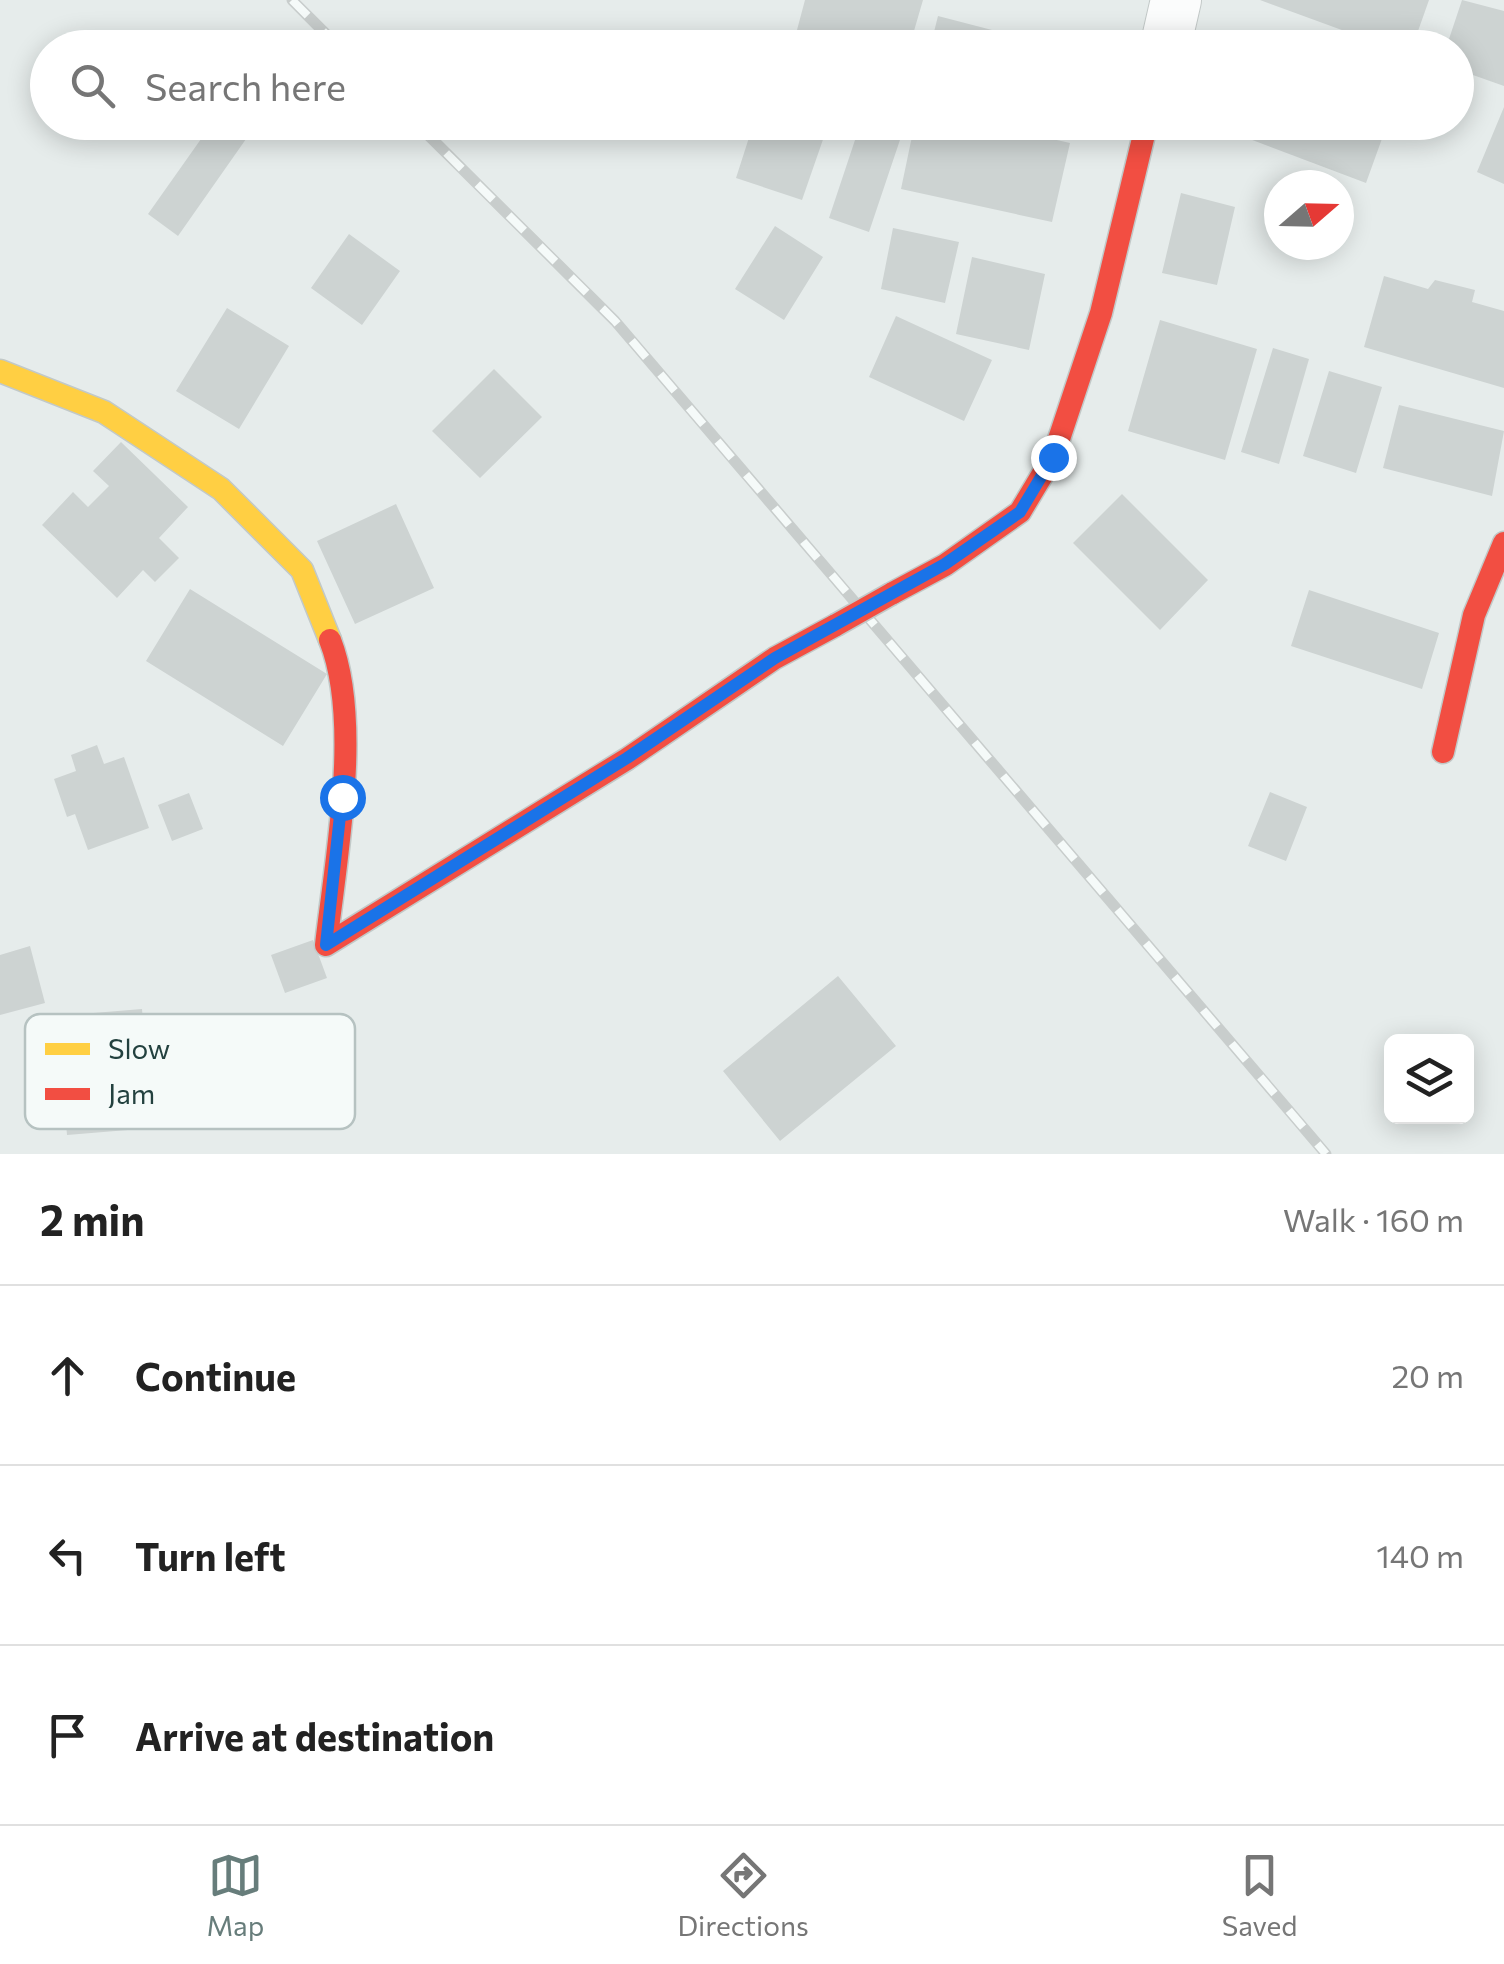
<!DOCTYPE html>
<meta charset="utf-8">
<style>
:root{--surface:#fff;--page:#f2f2f2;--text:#222;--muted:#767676;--line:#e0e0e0;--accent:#677d7b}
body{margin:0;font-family:Commissioner,sans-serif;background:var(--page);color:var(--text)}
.controls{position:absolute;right:30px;bottom:30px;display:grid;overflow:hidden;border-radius:15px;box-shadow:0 5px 25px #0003}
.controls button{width:90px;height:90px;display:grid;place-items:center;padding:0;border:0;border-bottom:2px solid var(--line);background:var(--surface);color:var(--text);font:50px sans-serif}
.compass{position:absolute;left:1264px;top:170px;width:90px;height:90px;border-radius:50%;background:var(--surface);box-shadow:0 5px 25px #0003;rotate:70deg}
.stop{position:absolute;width:30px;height:30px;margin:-22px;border:8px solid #1a73e8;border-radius:50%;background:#fff}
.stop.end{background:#1a73e8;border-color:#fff;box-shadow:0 2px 10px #0008}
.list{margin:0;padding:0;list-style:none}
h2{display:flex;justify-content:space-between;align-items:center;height:130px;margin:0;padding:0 40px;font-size:42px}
h2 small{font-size:32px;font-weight:400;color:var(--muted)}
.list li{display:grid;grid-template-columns:65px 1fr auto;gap:30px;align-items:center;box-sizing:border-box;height:180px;padding:0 40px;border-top:2px solid var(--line)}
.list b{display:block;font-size:38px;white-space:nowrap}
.list em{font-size:32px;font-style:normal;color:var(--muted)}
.icon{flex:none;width:55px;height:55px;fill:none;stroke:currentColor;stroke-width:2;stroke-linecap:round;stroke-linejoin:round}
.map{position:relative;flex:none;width:1504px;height:1154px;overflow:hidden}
.search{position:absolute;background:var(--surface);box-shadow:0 5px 25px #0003;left:30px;right:30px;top:30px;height:110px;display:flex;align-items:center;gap:25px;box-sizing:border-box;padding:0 35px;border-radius:55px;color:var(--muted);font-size:38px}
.sheet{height:670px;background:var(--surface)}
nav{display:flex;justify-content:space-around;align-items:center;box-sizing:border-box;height:140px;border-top:2px solid var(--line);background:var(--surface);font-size:28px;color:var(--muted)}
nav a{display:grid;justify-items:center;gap:5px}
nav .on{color:var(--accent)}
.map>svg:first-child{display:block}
</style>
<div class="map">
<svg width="1504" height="1154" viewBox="0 0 1504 1154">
<rect width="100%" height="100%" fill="#e6eceb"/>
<path fill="#cdd3d2" d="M805 0H923L909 48H854L797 30Z
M1260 0H1429L1412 48H1391Z
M1462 0 1504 11V86L1456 69V48H1446Z
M938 16 1054 46V48H930Z
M1504 107V184L1477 172Z
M213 122H258L178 236 148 214Z
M754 122H811L827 128 802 200 736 178Z
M861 122H906L869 232 829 218Z
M915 122H977L1070 143 1052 222 901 189Z
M1205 122H1388L1366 183Z
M1181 193 1235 207 1217 285 1162 273Z
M775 226 823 257 784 320 735 289Z
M893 228 959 242 945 303 881 289Z
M349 234 400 271 362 325 311 288Z
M972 257 1045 274 1029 350 956 334Z
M1384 276 1428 289 1435 280 1475 290 1472 302 1504 311V388L1364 347Z
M227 308 289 346 239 429 176 391Z
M896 316 992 360 964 421 869 377Z
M1160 320 1257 349 1225 460 1128 431Z
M1273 348 1309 359 1279 464 1241 452Z
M494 369 542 417 480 478 432 431Z
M1329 371 1382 387 1356 473 1303 456Z
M1399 405 1504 431 1492 496 1383 468Z
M121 442 188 507 159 538 179 558 155 582 143 570 117 598 42 525 73 492 88 507 109 486 93 471Z
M1122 494 1208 580 1160 630 1073 543Z
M396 504 434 588 355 624 317 541Z
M190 589 327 674 283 746 146 661Z
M1309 590 1439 633 1422 689 1291 646Z
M97 745 104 764 124 757 149 828 88 850 75 814 67 817 54 779 76 771 71 755Z
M1270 792 1307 807 1286 861 1248 846Z
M189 793 203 829 172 841 158 805Z
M313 940 327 978 285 993 271 955Z
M30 946 45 1003 0 1015V955Z
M838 976 896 1046 780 1141 723 1071Z
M142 1009 152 1128 67 1135 57 1016Z"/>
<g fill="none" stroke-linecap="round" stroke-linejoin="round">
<defs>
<path id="street" d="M1165 48 1176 0"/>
<path id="slow" d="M0 371 104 412 221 489 302 570 330 640"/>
<path id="jam" d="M891 594 945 565 1020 512 1053 457 1101 313 1147 122
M1443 752 1474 615 1504 543
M326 945C336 857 362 722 330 640
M326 945 627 759 775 658 836 625"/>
</defs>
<use href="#street" stroke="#c3c9c8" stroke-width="52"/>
<use href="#slow" stroke="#c2c9c8" stroke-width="25"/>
<use href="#jam" stroke="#c2c9c8" stroke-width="25"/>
<use href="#street" stroke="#fbfcfc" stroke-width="50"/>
<use href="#slow" stroke="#ffcf43" stroke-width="22"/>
<use href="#jam" stroke="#f24e42" stroke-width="22"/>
<defs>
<path id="rail" d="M292 0 340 48
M415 122 615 321 1326 1154"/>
</defs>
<use href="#rail" stroke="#c8cdcc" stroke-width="11"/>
<use href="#rail" stroke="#f5faf9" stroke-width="8" stroke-dasharray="22" stroke-linecap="butt"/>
<defs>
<path id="jam-bridge" d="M836 625 891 594"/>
</defs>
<use href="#jam-bridge" stroke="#c2c9c8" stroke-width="25" stroke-linecap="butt"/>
<use href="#jam-bridge" stroke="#f24e42" stroke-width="22"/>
</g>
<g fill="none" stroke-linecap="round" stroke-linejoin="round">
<path stroke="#1a73e8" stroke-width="12" d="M342 797 326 945 627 758 775 658 945 564 1020 512 1053 457"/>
</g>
<rect x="25" y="1014" width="330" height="115" rx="15" fill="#f5faf9" stroke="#b6c2c1" stroke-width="2.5"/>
<rect x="45" y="1043" width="45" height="12" fill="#ffcf43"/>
<rect x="45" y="1088" width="45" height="12" fill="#f24e42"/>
<g font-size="28" fill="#23413f">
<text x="108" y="1059">Slow</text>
<text x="108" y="1104">Jam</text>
</g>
</svg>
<div class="controls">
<button><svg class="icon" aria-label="layers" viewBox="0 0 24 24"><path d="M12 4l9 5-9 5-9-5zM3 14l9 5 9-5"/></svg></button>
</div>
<svg class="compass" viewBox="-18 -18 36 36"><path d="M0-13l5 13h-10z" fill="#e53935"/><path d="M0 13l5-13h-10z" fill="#767676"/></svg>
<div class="stop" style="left:342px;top:797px"></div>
<div class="stop end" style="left:1053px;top:457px"></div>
<div class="search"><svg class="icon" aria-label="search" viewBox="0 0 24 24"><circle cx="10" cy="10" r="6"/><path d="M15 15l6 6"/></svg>Search here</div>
</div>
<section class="sheet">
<h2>2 min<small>Walk · 160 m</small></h2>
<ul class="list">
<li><svg class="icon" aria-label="ahead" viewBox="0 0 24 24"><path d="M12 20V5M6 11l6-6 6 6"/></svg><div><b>Continue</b></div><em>20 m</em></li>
<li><svg class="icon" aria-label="left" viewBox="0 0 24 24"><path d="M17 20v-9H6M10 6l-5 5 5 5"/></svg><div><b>Turn left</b></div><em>140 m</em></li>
<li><svg class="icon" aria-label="arrive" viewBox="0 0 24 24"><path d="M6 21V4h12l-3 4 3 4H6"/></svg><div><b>Arrive at destination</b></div></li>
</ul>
</section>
<nav>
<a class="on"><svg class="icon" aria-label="map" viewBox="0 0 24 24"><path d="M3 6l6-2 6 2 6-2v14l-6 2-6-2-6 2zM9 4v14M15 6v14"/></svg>Map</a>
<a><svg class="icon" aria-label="directions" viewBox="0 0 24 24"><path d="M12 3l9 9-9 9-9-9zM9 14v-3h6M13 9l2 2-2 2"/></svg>Directions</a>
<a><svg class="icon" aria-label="saved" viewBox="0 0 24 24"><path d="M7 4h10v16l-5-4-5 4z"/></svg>Saved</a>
</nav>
